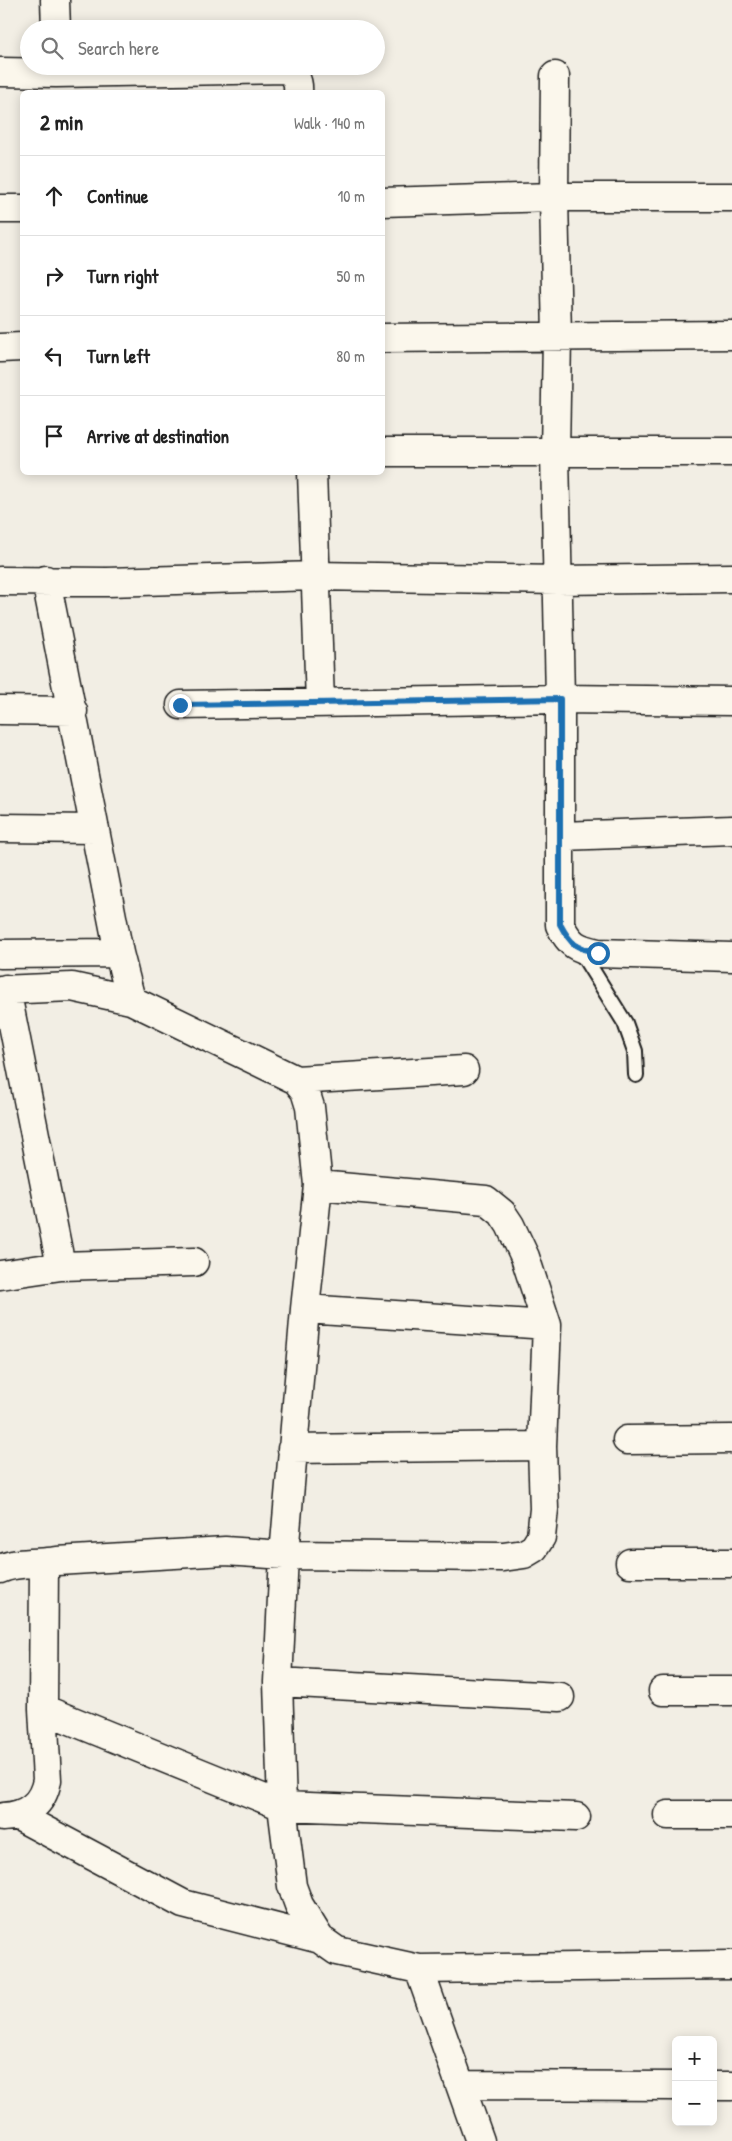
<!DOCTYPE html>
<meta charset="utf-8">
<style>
:root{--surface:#fff;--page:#f2f2f2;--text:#222;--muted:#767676;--line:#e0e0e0}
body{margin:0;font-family:"Patrick Hand",sans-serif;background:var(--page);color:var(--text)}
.controls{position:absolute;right:15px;bottom:15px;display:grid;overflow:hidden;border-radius:8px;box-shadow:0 2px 12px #0003}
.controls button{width:45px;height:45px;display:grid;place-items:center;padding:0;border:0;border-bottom:1px solid var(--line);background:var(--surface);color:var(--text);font:25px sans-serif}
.stop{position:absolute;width:15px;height:15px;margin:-11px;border:4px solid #1f6fb2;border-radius:50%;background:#fff}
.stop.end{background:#1f6fb2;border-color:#fff;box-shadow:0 1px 5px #0008}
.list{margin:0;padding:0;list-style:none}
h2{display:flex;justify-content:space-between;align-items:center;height:65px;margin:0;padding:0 20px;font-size:21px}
h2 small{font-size:16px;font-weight:400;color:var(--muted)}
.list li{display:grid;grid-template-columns:32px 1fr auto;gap:15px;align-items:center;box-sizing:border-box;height:80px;padding:0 20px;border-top:1px solid var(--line)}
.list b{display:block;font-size:19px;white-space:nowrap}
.list em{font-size:16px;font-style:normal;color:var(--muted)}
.icon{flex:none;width:28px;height:28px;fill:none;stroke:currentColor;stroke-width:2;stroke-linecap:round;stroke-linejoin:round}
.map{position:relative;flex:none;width:732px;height:2141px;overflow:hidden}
.search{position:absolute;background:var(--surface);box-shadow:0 2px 12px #0003;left:20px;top:20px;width:365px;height:55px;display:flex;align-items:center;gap:12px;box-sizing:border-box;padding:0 18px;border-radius:28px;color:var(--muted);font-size:19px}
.panel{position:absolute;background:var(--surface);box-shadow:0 2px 12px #0003;left:20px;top:90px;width:365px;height:385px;border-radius:8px}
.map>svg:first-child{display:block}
</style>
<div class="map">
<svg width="732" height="2141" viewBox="0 0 732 2141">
<rect width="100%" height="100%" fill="#f2eee4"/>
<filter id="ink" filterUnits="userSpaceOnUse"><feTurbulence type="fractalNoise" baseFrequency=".02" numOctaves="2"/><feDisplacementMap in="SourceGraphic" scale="10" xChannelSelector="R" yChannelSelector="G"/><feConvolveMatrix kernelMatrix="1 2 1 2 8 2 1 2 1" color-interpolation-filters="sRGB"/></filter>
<g filter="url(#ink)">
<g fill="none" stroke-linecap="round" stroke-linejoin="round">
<defs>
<path id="lane" d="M579 949 625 1023 635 1051 636 1075"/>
<path id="street" d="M55 0 56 29
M0 72 56 73 284 69C295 72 299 81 298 92
M555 76 554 197 557 337 555 453 560 699V925C570 945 576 948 598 953L732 957
M382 202 554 197H732
M0 209H22
M382 338 732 335
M0 348 22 347
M382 452H732
M312 472 320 703
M46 580 119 953 131 1000
M0 581 107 582 315 576 557 580 732 578
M181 705 560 699 732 701
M0 710 73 711
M0 828 95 829
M561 836 732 830
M0 954 119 953
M6 989 61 1266
M0 990 72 987 131 1000 296 1080 305 1091 310 1107 318 1185 305 1309 284 1555 278 1682 282 1806 292 1886 299 1905 320 1939 337 1951 419 1969 732 1965
M296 1080 464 1070
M0 1275 61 1266 194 1262
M305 1309 547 1325
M627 1440 732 1439
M292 1449 542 1446
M630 1563H732
M0 1569C17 1561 39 1564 57 1561L225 1551 284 1555 503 1557 524 1554 534 1548 541 1537 544 1509 542 1446 547 1325 525 1257 510 1225 502 1213 486 1200 318 1185
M278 1682 560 1697
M663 1691H732
M43 1709 282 1806 576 1817
M668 1815H732
M18 1816 183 1904 320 1939
M3 1817C27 1816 43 1804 47 1780L43 1709 44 1563
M419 1969 480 2141
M461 2085 676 2086
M713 2086H732"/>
</defs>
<use href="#lane" stroke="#1c1c1c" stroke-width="18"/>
<use href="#street" stroke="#1c1c1c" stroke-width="31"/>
<use href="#lane" stroke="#fbf7ec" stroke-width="14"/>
<use href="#street" stroke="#fbf7ec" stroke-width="28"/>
</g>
</g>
<g fill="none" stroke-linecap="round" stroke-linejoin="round" filter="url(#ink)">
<path stroke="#1f6fb2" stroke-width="6" d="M180 705 560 699V924C571 945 576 948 598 953"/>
</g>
</svg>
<div class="controls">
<button>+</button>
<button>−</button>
</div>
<div class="stop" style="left:598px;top:953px"></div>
<div class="stop end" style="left:180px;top:705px"></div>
<div class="search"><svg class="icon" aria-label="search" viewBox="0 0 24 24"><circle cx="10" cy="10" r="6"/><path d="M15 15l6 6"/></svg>Search here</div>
<section class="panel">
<h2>2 min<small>Walk · 140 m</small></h2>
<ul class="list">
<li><svg class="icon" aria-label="ahead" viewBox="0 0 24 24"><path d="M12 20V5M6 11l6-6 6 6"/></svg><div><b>Continue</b></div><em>10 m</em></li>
<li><svg class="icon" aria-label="right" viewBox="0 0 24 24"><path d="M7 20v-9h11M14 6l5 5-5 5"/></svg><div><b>Turn right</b></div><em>50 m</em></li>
<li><svg class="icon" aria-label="left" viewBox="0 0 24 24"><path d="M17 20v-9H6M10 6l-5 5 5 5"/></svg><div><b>Turn left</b></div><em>80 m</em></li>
<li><svg class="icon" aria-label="arrive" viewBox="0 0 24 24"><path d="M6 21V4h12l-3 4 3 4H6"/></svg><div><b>Arrive at destination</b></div></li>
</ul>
</section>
</div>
